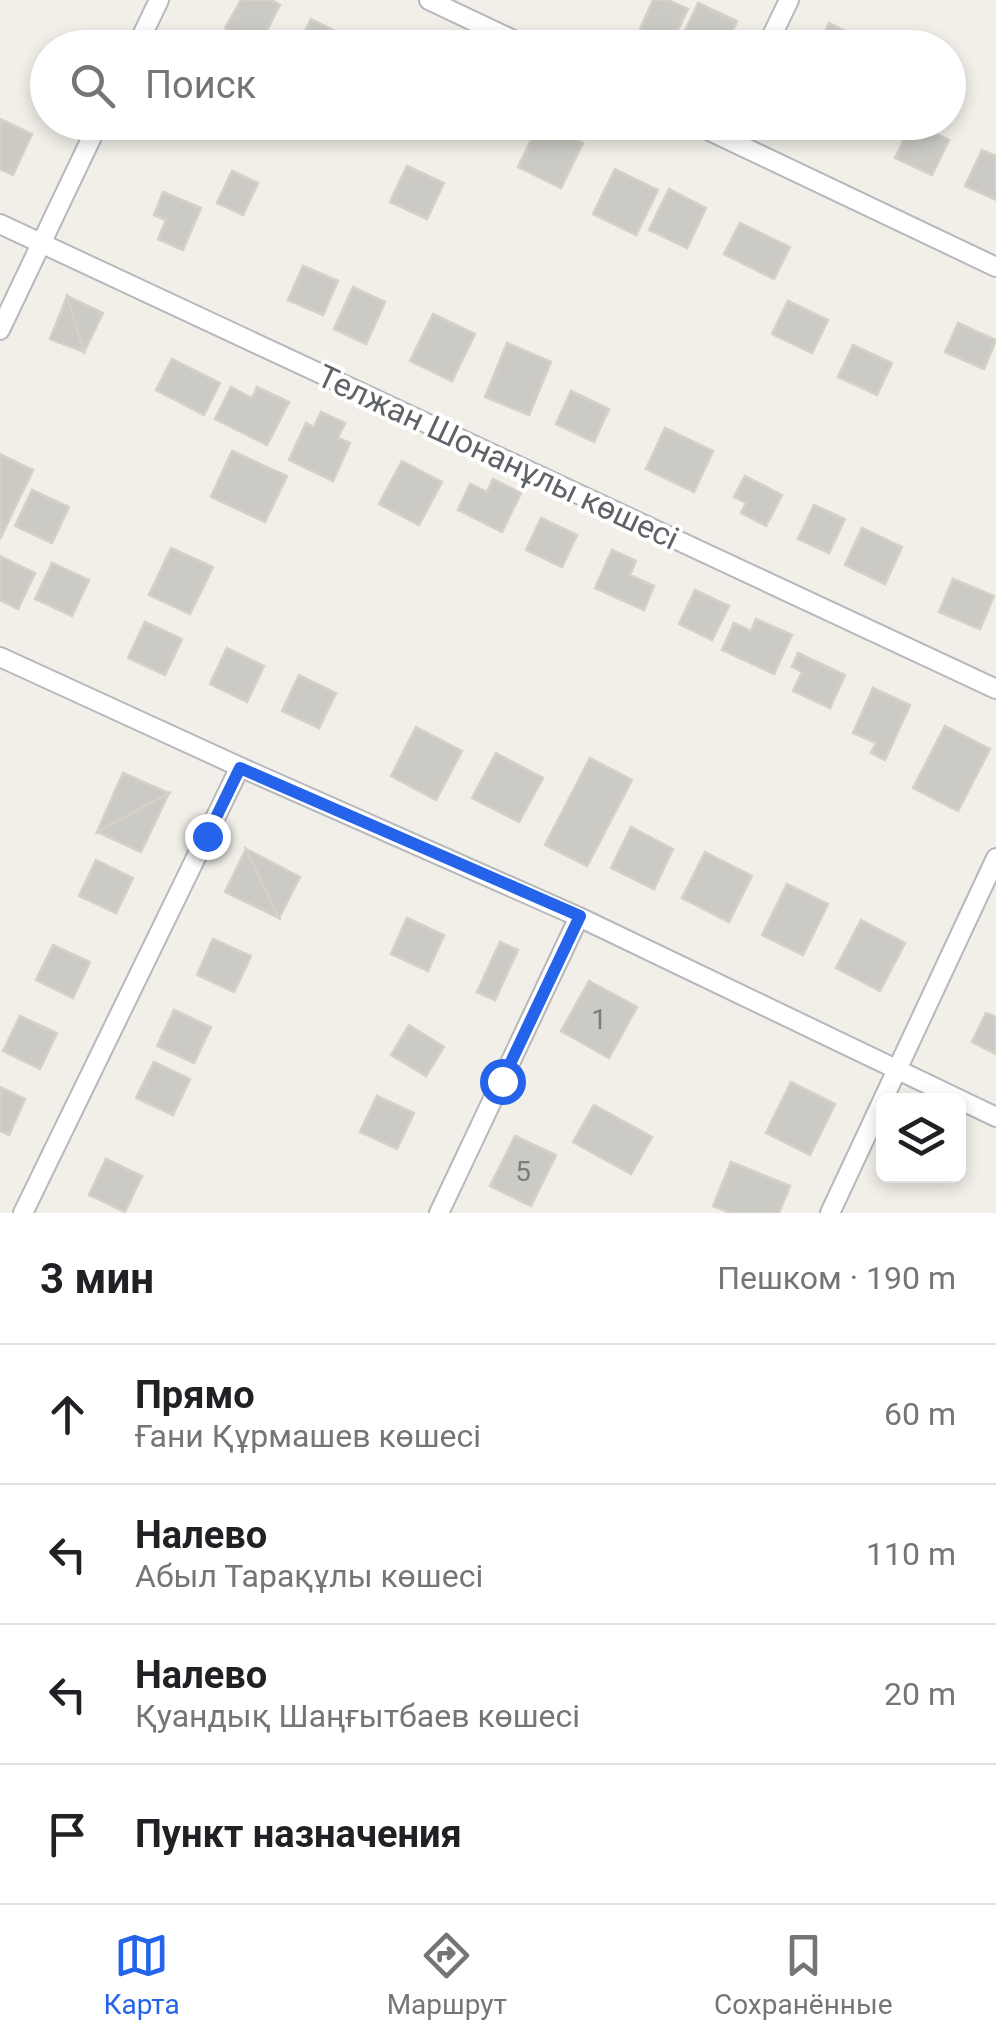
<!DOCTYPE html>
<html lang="ru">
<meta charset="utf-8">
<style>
:root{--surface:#fff;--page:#f6f6f6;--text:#202124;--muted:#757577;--line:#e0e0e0;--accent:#2563eb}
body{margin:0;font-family:Roboto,sans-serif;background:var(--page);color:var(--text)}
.controls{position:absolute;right:30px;bottom:30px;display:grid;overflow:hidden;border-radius:15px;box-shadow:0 5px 15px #0003}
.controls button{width:90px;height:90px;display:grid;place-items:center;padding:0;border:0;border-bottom:2px solid var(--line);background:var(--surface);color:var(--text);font:50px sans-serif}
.stop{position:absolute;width:30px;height:30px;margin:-22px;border:8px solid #2563eb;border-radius:50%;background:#fff}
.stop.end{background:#2563eb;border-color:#fff;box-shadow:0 2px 10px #0008}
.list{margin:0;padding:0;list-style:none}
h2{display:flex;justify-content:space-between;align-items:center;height:130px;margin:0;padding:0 40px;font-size:42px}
h2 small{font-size:32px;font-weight:400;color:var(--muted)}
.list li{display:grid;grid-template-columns:65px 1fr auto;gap:30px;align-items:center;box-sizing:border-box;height:140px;padding:0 40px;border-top:2px solid var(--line)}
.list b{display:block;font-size:38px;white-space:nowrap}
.list p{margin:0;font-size:32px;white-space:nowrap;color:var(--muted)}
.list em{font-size:32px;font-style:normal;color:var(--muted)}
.icon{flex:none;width:55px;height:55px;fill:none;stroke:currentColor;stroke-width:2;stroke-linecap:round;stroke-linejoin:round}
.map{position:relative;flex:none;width:996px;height:1213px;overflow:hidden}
.search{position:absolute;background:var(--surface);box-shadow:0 5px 15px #0003;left:30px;right:30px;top:30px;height:110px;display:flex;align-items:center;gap:25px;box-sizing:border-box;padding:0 35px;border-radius:55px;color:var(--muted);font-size:38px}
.sheet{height:690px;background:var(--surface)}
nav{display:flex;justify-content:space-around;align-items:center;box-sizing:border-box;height:140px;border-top:2px solid var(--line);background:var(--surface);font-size:28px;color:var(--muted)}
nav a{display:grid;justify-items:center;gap:5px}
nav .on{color:var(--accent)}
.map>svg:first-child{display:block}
</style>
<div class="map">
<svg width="996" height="1213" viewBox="0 0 996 1213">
<rect width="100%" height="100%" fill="#f1efe8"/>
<path fill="#cccac5" stroke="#d6d1c6" stroke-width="2.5" d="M241 0H271L280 5 259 46 225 28Z
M653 0H668L688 9 671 44 640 29Z
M698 3 737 21 725 48 678 46Z
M311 19 343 35 337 48H297Z
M829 23 866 41 863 48H818Z
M0 119 32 134 13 175 0 169Z
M540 122 583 143 561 188 518 167Z
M912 122 949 140 932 175 895 158Z
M982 150 996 156V200L965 186Z
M407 166 444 183 427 219 390 202Z
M615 169 658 190 636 235 593 214Z
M232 171 258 183 243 215 217 203Z
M669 189 706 208 687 248 649 230Z
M163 192 201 208 183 250 158 239 166 220 154 215Z
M740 223 790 247 774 279 724 254Z
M303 266 338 281 323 315 288 300Z
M353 287 385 302 366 344 334 329Z
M67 296 103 313 84 352Z
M67 296 84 352 50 339Z
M788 301 828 320 812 353 772 334Z
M433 314 475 334 452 381 410 361Z
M958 323 996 340 984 369 945 352Z
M507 343 551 362 529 415 485 397Z
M853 345 892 363 877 395 838 377Z
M172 359 220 383 204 415 156 390Z
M231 387 252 398 257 387 289 402 267 445 215 419Z
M571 391 609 409 594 442 556 424Z
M321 412 345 423 338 438 350 443 333 481 289 460 306 423 314 427Z
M665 428 713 451 694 492 646 469Z
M232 451 287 476 265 522 211 497Z
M0 454 33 470 0 539Z
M402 461 442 482 419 525 379 504Z
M745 476 782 495 766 526 741 513 746 503 734 497Z
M493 479 521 493 502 532 458 510 470 484 487 492Z
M32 490 69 507 52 543 15 526Z
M814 505 845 519 829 553 798 539Z
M541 518 577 535 562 567 526 550Z
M862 528 902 547 885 584 845 565Z
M171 548 213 567 190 614 149 595Z
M612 550 636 561 630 575 654 586 644 610 595 588Z
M0 556 35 573 18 609 0 600Z
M52 563 89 580 72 616 35 599Z
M953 579 994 596 980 629 939 612Z
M695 590 729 606 712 640 679 624Z
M756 619 792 635 774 674 722 650 734 623 751 631Z
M145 622 182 639 165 675 128 658Z
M227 648 264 666 247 702 210 684Z
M798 653 845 675 830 708 793 691 802 672 792 667Z
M299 675 336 693 319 728 282 711Z
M873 688 910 705 885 760 871 753 876 743 853 733Z
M945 726 990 749 958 811 913 788Z
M416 727 462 751 436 800 391 776Z
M496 753 543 778 519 822 472 798Z
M590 758 632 780 587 866 545 845Z
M123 773 169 793 97 832Z
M169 793 141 852 97 832Z
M631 827 673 849 654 889 611 868Z
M246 849 279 918 225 892Z
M246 849 300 877 279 918Z
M705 852 752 876 729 922 682 898Z
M96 860 133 878 116 913 79 896Z
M787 884 828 904 803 955 762 935Z
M407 918 444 935 428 971 391 954Z
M861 920 905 943 880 991 836 968Z
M213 939 251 956 234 992 197 975Z
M500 942 518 950 495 1000 477 992Z
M53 945 90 962 73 998 36 980Z
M589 981 637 1007 609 1058 561 1031Z
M174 1010 211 1027 194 1063 157 1046Z
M986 1013 996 1017V1054L972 1042Z
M20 1016 57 1033 40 1069 3 1051Z
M409 1025 444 1047 426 1076 391 1055Z
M154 1062 190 1079 173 1115 136 1098Z
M791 1082 835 1104 810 1155 766 1133Z
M0 1087 25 1099 9 1135 0 1131Z
M377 1096 414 1113 397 1149 360 1132Z
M594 1105 652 1137 631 1174 573 1142Z
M515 1136 556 1155 531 1206 490 1186Z
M106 1159 142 1176 125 1212 89 1195Z
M731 1162 790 1186 779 1213H731L713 1206Z"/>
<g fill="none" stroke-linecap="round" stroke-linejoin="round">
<defs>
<path id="minor" d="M429 0 530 48
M136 48 159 0
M766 48 789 0
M691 122 996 267
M0 224 996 689
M0 330 99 122
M0 657 240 767 579 917 996 1117
M23 1213 240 767
M439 1213 579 917
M830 1213 996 858"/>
</defs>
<use href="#minor" stroke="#b5b8bc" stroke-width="22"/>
<use href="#minor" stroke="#fff" stroke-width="18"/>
</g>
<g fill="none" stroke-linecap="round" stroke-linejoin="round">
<path stroke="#2563eb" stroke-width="12" d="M207 836 240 768 580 916 502 1081"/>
</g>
<g text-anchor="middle" stroke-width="8" stroke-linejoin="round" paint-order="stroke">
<g font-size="28" fill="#7a7d7f">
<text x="599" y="1029">1</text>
<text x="523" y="1181">5</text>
</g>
<g font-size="32" fill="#5f6368" stroke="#fff">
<text transform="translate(498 457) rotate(25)" y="11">Телжан Шонанұлы көшесі</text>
</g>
</g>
</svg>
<div class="controls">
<button><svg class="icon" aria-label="layers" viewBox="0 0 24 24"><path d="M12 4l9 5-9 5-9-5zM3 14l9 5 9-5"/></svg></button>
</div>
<div class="stop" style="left:502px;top:1081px"></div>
<div class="stop end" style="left:207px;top:836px"></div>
<div class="search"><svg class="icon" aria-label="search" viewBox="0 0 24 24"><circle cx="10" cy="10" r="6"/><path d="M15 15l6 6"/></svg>Поиск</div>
</div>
<section class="sheet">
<h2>3 мин<small>Пешком · 190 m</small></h2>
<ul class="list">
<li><svg class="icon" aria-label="ahead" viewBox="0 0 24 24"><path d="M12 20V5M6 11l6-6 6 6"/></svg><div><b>Прямо</b><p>Ғани Құрмашев көшесі</p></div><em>60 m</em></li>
<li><svg class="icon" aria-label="left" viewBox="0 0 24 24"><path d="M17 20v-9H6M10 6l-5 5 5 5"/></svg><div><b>Налево</b><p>Абыл Тарақұлы көшесі</p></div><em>110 m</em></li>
<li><svg class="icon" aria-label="left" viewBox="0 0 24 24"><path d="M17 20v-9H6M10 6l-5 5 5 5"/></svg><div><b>Налево</b><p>Қуандық Шаңғытбаев көшесі</p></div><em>20 m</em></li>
<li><svg class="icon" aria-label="arrive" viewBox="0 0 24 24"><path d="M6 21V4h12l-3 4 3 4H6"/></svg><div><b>Пункт назначения</b></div></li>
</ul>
</section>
<nav>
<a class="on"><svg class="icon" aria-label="map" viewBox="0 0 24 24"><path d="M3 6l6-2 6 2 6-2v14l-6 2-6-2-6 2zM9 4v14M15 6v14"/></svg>Карта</a>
<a><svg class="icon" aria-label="directions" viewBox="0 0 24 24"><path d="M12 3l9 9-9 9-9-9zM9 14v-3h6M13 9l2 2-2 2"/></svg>Маршрут</a>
<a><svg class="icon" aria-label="saved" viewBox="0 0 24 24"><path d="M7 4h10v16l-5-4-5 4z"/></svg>Сохранённые</a>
</nav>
